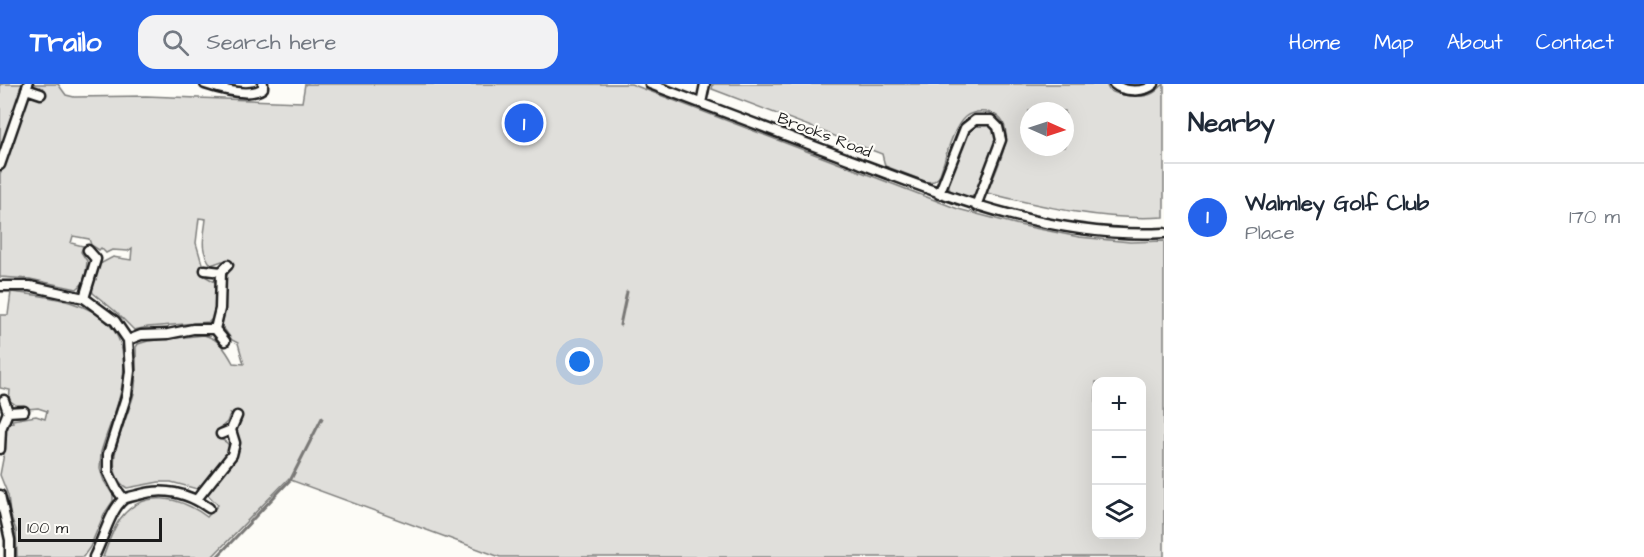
<!DOCTYPE html>
<meta charset="utf-8">
<style>
:root{--surface:#fff;--page:#f2f2f3;--text:#1f2937;--muted:#747a83;--line:#e0e1e3;--accent:#2563eb}
body{margin:0;font-family:"Architects Daughter",sans-serif;background:var(--page);color:var(--text)}
.controls{position:absolute;right:18px;bottom:18px;display:grid;overflow:hidden;border-radius:12px;box-shadow:0 6px 24px #0002}
.controls button{width:54px;height:54px;display:grid;place-items:center;padding:0;border:0;border-bottom:2px solid var(--line);background:var(--surface);color:var(--text);font:30px sans-serif}
.compass{position:absolute;left:1020px;top:18px;width:54px;height:54px;border-radius:50%;background:var(--surface);box-shadow:0 6px 24px #0002;rotate:93deg}
.scale{position:absolute;left:18px;bottom:15px;width:144px;box-sizing:border-box;padding-left:6px;border:3px solid #1c1c1c;border-top:0;font-size:16px;line-height:21px;white-space:nowrap;color:#1c1c1c;-webkit-text-stroke:4px #fdfcf7;paint-order:stroke}
.you{position:absolute;left:580px;top:278px;width:21px;height:21px;margin:-15px;border:4px solid #fff;border-radius:50%;background:#1a73e8;box-shadow:0 0 0 9px #1a73e833}
.badge{display:grid;place-items:center;width:39px;height:39px;border-radius:50%;background:var(--accent);color:#fff;font-size:20px;font-weight:700}
.pin{position:absolute;translate:-50% -50%;border:3px solid #fff;box-shadow:0 2px 6px #0006}
.list{margin:0;padding:0;list-style:none}
h2{display:flex;justify-content:space-between;align-items:center;height:78px;margin:0;padding:0 24px;font-size:26px}
h2 small{font-size:20px;font-weight:400;color:var(--muted)}
.list li{display:grid;grid-template-columns:39px 1fr auto;gap:18px;align-items:center;box-sizing:border-box;height:108px;padding:0 24px;border-top:2px solid var(--line)}
.list b{display:block;font-size:22px;white-space:nowrap}
.list p{margin:0;font-size:20px;white-space:nowrap;color:var(--muted)}
.list em{font-size:20px;font-style:normal;color:var(--muted)}
.icon{flex:none;width:33px;height:33px;fill:none;stroke:currentColor;stroke-width:2;stroke-linecap:round;stroke-linejoin:round}
.map{position:relative;flex:none;width:1164px;height:473px;overflow:hidden}
header{display:flex;align-items:center;gap:36px;box-sizing:border-box;height:84px;padding:0 30px;background:var(--accent);color:#fff}
header strong{font-size:28px}
nav{display:flex;gap:33px;margin-inline-start:auto;font-size:21px}
.search{width:420px;height:54px;background:var(--page);display:flex;align-items:center;gap:15px;box-sizing:border-box;padding:0 21px;border-radius:18px;color:var(--muted);font-size:22px}
main{display:flex}
aside{flex:1;background:var(--surface)}
.map>svg:first-child{display:block}
</style>
<header>
<strong>Trailo</strong>
<div class="search"><svg class="icon" aria-label="search" viewBox="0 0 24 24"><circle cx="10" cy="10" r="6"/><path d="M15 15l6 6"/></svg>Search here</div>
<nav><a>Home</a><a>Map</a><a>About</a><a>Contact</a></nav>
</header>
<main>
<div class="map">
<svg width="1164" height="473" viewBox="0 0 1164 473">
<rect width="100%" height="100%" fill="#fdfcf7"/>
<filter id="ink" filterUnits="userSpaceOnUse"><feTurbulence type="fractalNoise" baseFrequency=".0167" numOctaves="2"/><feDisplacementMap in="SourceGraphic" scale="12" xChannelSelector="R" yChannelSelector="G"/><feConvolveMatrix kernelMatrix="1 2 1 2 8 2 1 2 1" color-interpolation-filters="sRGB"/></filter>
<g filter="url(#ink)">
<path fill="#e0dfdb" stroke="#7e7e7c" stroke-width="1.5" fill-rule="evenodd" d="M0 0H23L0 69Z
M33 0H58L66 11 74 13 146 12 302 18 305 0H631L958 125 1019 141 1079 153 1130 158 1164 157V473H500L288 395 212 473H103C108 461 112 446 120 435 143 404 181 413 207 433L218 421 208 411 210 403 236 373 239 359 236 345 241 336 237 329 230 330 227 338 217 347 218 354C224 357 231 359 230 368L202 401 197 405 171 398H159L127 404C97 386 129 334 134 309 137 294 136 278 136 263L138 260 148 257 204 251C219 255 226 266 233 279L244 280 238 259 232 256 222 242 225 218 224 197 231 183 228 178 222 177 211 181C199 164 204 155 206 135L199 134 196 159 203 183V191L217 199 215 232 209 238 148 243 134 246 115 227 93 209 91 202 98 181 113 173 131 176 132 164 128 167 112 166 106 169 101 164 99 166 91 161 89 155 73 152 71 159 83 162 81 168 87 177 86 188 88 189 84 200H82L77 205 30 195 0 193V90L27 15 32 12 41 14 44 7 36 5ZM1096 298H1142V450H1096Z
M713 0H1106L1109 6C1118 12 1143 15 1153 9 1157 7 1160 3 1164 0V133C1105 137 1044 123 987 109 995 87 1025 36 987 28 979 27 971 28 965 33 952 44 945 77 939 93L934 97 927 98 885 82 882 70 712 5ZM1029 27H1065V63H1029Z
M976 39 989 40 992 42 997 55 978 106 971 114 950 107 948 99 966 48Z
M11 208C80 215 142 229 119 315 114 333 106 350 101 368L100 385 104 397 113 411V417L104 430 90 463 83 473H17L16 446 10 430 8 411 0 391 4 370 6 341 13 338 12 336 36 332 45 335 47 327 38 324 27 325 25 322 16 321 9 316 10 306 0 304V231H8Z"/>
<g fill="none" stroke-linecap="round" stroke-linejoin="round">
<path stroke="#797876" stroke-width="3" d="M620 241 627 208
M217 473 291 395 322 334"/>
<defs>
<path id="street" d="M205 0C220 5 250 14 263 4V0
M650 0C717 25 784 51 851 76 952 114 1054 155 1164 149
M1114 0C1123 8 1145 9 1154 0
M26 5 41 10
M701 19 705 0
M0 81 28 0
M939 110 965 44 975 36H991L998 43 1001 56 976 122
M205 186 221 188 228 181
M0 202H30L84 214 115 237 128 256 130 287 127 310 108 370V388L117 406 124 415
M84 214 96 175 88 166
M215 245 225 257
M128 256 141 251 168 250 193 245H215L220 225 221 188
M8 328 24 327
M221 350 231 346 237 332
M0 365 1 345 8 328 4 316
M0 411 10 456V473
M197 415 232 371 235 359 231 346
M94 473C102 458 111 424 124 415 127 413 134 412 138 411 163 403 188 409 209 424"/>
</defs>
<use href="#street" stroke="#1c1c1c" stroke-width="13"/>
<use href="#street" stroke="#fdfcf7" stroke-width="8"/>
</g>
</g>
<g text-anchor="middle" stroke-width="4.5" stroke-linejoin="round" paint-order="stroke">
<g font-size="16" fill="#1c1c1c" stroke="#fdfcf7">
<text transform="translate(825 50) rotate(21)" y="6">Brooks Road</text>
</g>
</g>
</svg>
<div class="controls">
<button>+</button>
<button>−</button>
<button><svg class="icon" aria-label="layers" viewBox="0 0 24 24"><path d="M12 4l9 5-9 5-9-5zM3 14l9 5 9-5"/></svg></button>
</div>
<svg class="compass" viewBox="-18 -18 36 36"><path d="M0-13l5 13h-10z" fill="#e53935"/><path d="M0 13l5-13h-10z" fill="#747a83"/></svg>
<div class="scale">100 m</div>
<div class="you"></div>
<div class="pin badge" style="left:524px;top:39px">1</div>
</div>
<aside>
<h2>Nearby<small></small></h2>
<ul class="list">
<li><span class="badge">1</span><div><b>Walmley Golf Club</b><p>Place</p></div><em>170 m</em></li>
</ul>
</aside>
</main>
